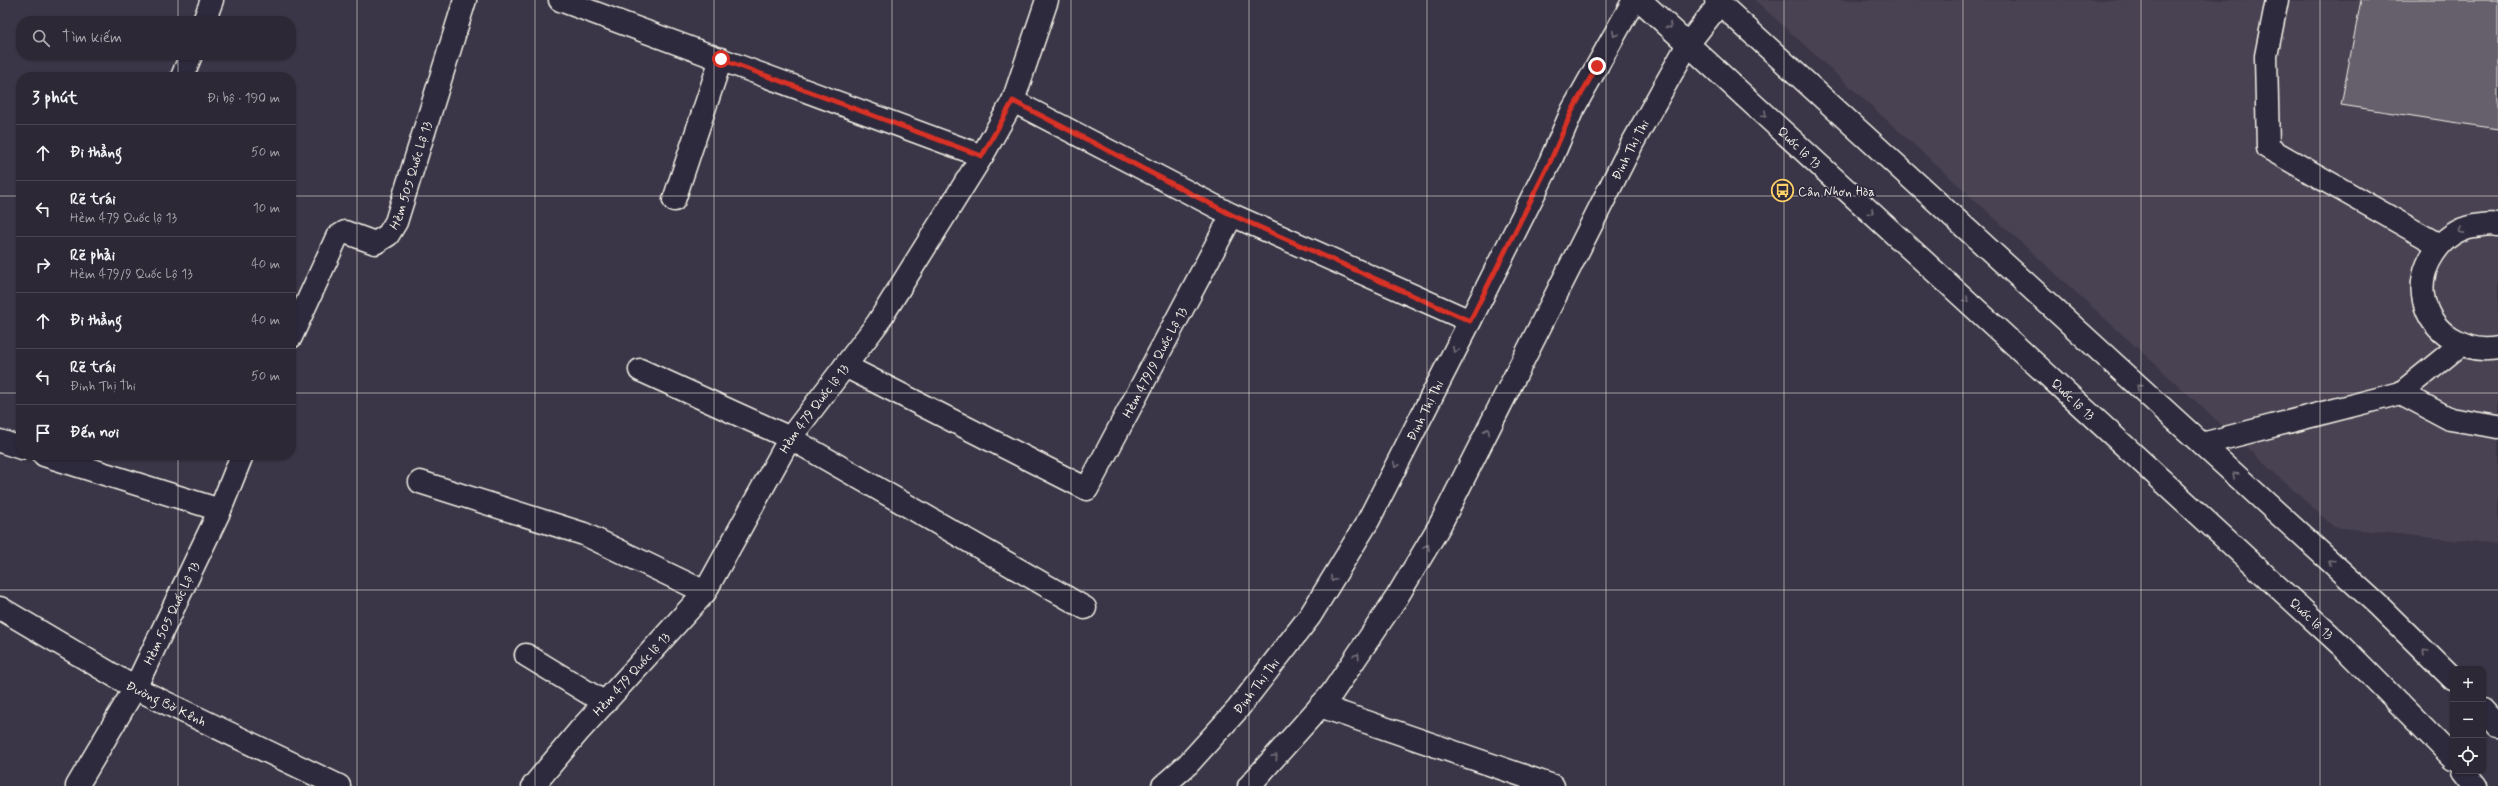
<!DOCTYPE html>
<html lang="vi">
<meta charset="utf-8">
<style>
:root{--surface:#2c2835;--page:#34303d;--text:#f1f3f6;--muted:#a6a6ad;--line:#484450}
body{margin:0;font-family:Mynerve,sans-serif;background:var(--page);color:var(--text)}
.controls{position:absolute;right:12px;bottom:12px;display:grid;overflow:hidden;border-radius:8px;box-shadow:0 1px 3px #0004}
.controls button{width:36px;height:36px;display:grid;place-items:center;padding:0;border:0;border-bottom:1px solid var(--line);background:var(--surface);color:var(--text);font:20px sans-serif}
.stop{position:absolute;width:12px;height:12px;margin:-9px;border:3px solid #d93025;border-radius:50%;background:#fff}
.stop.end{background:#d93025;border-color:#fff;box-shadow:0 1px 4px #0008}
.list{margin:0;padding:0;list-style:none}
h2{display:flex;justify-content:space-between;align-items:center;height:52px;margin:0;padding:0 16px;font-size:17px}
h2 small{font-size:13px;font-weight:400;color:var(--muted)}
.list li{display:grid;grid-template-columns:26px 1fr auto;gap:12px;align-items:center;box-sizing:border-box;height:56px;padding:0 16px;border-top:1px solid var(--line)}
.list b{display:block;font-size:15px;white-space:nowrap}
.list p{margin:0;font-size:13px;white-space:nowrap;color:var(--muted)}
.list em{font-size:13px;font-style:normal;color:var(--muted)}
.icon{flex:none;width:22px;height:22px;fill:none;stroke:currentColor;stroke-width:2;stroke-linecap:round;stroke-linejoin:round}
.map{position:relative;flex:none;width:2498px;height:786px;overflow:hidden}
.search{position:absolute;background:var(--surface);box-shadow:0 1px 3px #0004;left:16px;top:16px;width:280px;height:44px;display:flex;align-items:center;gap:10px;box-sizing:border-box;padding:0 14px;border-radius:16px;color:var(--muted);font-size:15px}
.panel{position:absolute;background:var(--surface);box-shadow:0 1px 3px #0004;left:16px;top:72px;width:280px;height:388px;border-radius:16px}
.map>svg:first-child{display:block}
</style>
<div class="map">
<svg width="2498" height="786" viewBox="0 0 2498 786">
<rect width="100%" height="100%" fill="#3b3647"/>
<filter id="ink" filterUnits="userSpaceOnUse"><feTurbulence type="fractalNoise" baseFrequency=".025" numOctaves="2"/><feDisplacementMap in="SourceGraphic" scale="8" xChannelSelector="R" yChannelSelector="G"/><feConvolveMatrix kernelMatrix="1 2 1 2 8 2 1 2 1" color-interpolation-filters="sRGB"/></filter>
<g filter="url(#ink)">
<path fill="#484352" d="M1755 0H2498V545L2334 527Z"/>
<path fill="#65616c" stroke="#f4f1e8" d="M2361 0H2498V129L2341 105Z"/>
<g fill="none" stroke-linecap="round" stroke-linejoin="round">
<defs>
<g id="lane">
<path d="M560 0 982 156"/>
<path d="M2277 0 2266 56 2268 148 2439 245"/>
<path d="M1232 215 1470 321"/>
<path d="M2498 225C2490 223 2482 225 2474 226 2442 231 2416 268 2424 301 2432 334 2466 354 2498 348"/>
<path id="s1" d="M845 366 1087 489 1232 215 1013 101"/>
<path d="M2401 393 2450 419 2498 427"/>
<path d="M2202 444 2401 393 2460 345"/>
<path d="M526 655 605 703"/>
</g>
<g id="street">
<path d="M204 21 212 0"/>
<path d="M182 77 191 55"/>
<path d="M674 200 721 59"/>
<path id="s2" d="M291 337 337 237 345 232 375 243 388 235 396 222 465 0"/>
<path d="M640 370 790 438 1085 608"/>
<path d="M0 441 21 448"/>
<path d="M44 455 220 510"/>
<path d="M420 482 584 534 705 592"/>
<path id="s3" d="M0 608 135 688 339 786"/>
<path d="M1320 706 1553 786"/>
<path id="s4" d="M77 786 135 688 220 510 242 455"/>
<path id="s5" d="M533 786 579 731 705 592 790 438 877 324 982 156 1013 101 1047 0"/>
</g>
<g id="secondary">
<path id="s6" d="M1163 786 1188 764 1237 710 1310 616 1368 521 1470 321 1550 162 1572 111 1634 0"/>
<path id="s7" d="M1249 786 1332 693 1397 597 1440 525 1632 144 1688 44 1720 3"/>
</g>
<g id="highway">
<path id="s8" d="M1640 0 2343 647 2453 758"/>
<path d="M1716 0 2379 606 2453 679"/>
<path d="M2483 710 2498 727"/>
<path d="M2464 771 2476 786"/>
</g>
</defs>
<use href="#lane" stroke="#f4f1e8" stroke-width="25"/>
<use href="#street" stroke="#f4f1e8" stroke-width="25"/>
<use href="#secondary" stroke="#f4f1e8" stroke-width="25"/>
<use href="#highway" stroke="#f4f1e8" stroke-width="25"/>
<use href="#lane" stroke="#2f2a3d" stroke-width="22"/>
<use href="#street" stroke="#2f2a3d" stroke-width="22"/>
<use href="#secondary" stroke="#2f2a3d" stroke-width="22"/>
<use href="#highway" stroke="#2f2a3d" stroke-width="22"/>
</g>
<defs><path id="oneway-chevron" d="M-2-3.5L2.5 0L-2 3.5" fill="none" stroke-width="1.6" stroke-linecap="round" stroke-linejoin="round"/></defs>
<g stroke="#747079">
<use href="#oneway-chevron" transform="translate(1669 26) rotate(42)"/>
<use href="#oneway-chevron" transform="translate(1615 34) rotate(119)"/>
<use href="#oneway-chevron" transform="translate(1764 114) rotate(43)"/>
<use href="#oneway-chevron" transform="translate(1871 212) rotate(43)"/>
<use href="#oneway-chevron" transform="translate(2461 231) rotate(152)"/>
<use href="#oneway-chevron" transform="translate(1966 300) rotate(43)"/>
<use href="#oneway-chevron" transform="translate(1455 350) rotate(118)"/>
<use href="#oneway-chevron" transform="translate(2139 387) rotate(-138)"/>
<use href="#oneway-chevron" transform="translate(1487 431) rotate(-63)"/>
<use href="#oneway-chevron" transform="translate(1396 465) rotate(116)"/>
<use href="#oneway-chevron" transform="translate(2235 475) rotate(-137)"/>
<use href="#oneway-chevron" transform="translate(1427 547) rotate(-59)"/>
<use href="#oneway-chevron" transform="translate(2331 562) rotate(-137)"/>
<use href="#oneway-chevron" transform="translate(1333 579) rotate(121)"/>
<use href="#oneway-chevron" transform="translate(2425 652) rotate(-135)"/>
<use href="#oneway-chevron" transform="translate(1357 656) rotate(-56)"/>
<use href="#oneway-chevron" transform="translate(1275 757) rotate(-49)"/>
</g>
</g>
<g fill="none" stroke-linecap="round" stroke-linejoin="round" filter="url(#ink)">
<path stroke="#d93025" stroke-width="5" d="M721 59 982 156 1013 101 1232 215 1470 321 1550 162 1572 111 1597 66"/>
</g>
<path fill="none" stroke="#f4f1e8" stroke-width="1" stroke-opacity="0.55" d="M178 0V21M357 0V786M535 0V786M714 0V786M892 0V786M1071 0V786M1249 0V786M1427 0V786M1606 0V786M1784 0V786M1963 0V786M2141 0V786M2320 0V786M178 55V77M0 196H21M291 196H2498M0 393H21M291 393H2498M178 455V786M0 590H2498"/>
<defs>
<symbol id="bus-ring" viewBox="-11 -11 22 22"><circle r="9.5" fill="#2f2a3d" stroke="#ffd166" stroke-width="1.5"/><path d="M-5-6H5V4H4V6H2V4H-2V6H-4V4H-5ZM-3.5-4V0h7V-4ZM-3.5 1.2v1.5H-2V1.2ZM2 1.2v1.5H3.5V1.2Z" fill="#ffd166"/></symbol>
</defs>
<g fill-rule="evenodd">
<use href="#bus-ring" x="1770" y="178" width="25" height="25"/>
</g>
<g text-anchor="middle" stroke-width="3.5" stroke-linejoin="round" paint-order="stroke">
<g font-size="13" fill="#f4f1e8" stroke="#2f2a3d">
<text dy="5" stroke="none"><textPath href="#s8" startOffset="217">Quốc lộ 13</textPath></text>
<text dy="5" stroke="none"><textPath href="#s7" startOffset="745">Đinh Thị Thi</textPath></text>
<text dy="5" stroke="none"><textPath href="#s2" startOffset="231">Hẻm 505 Quốc Lộ 13</textPath></text>
<text dy="5" stroke="none"><textPath href="#s1" startOffset="415">Hẻm 479/9 Quốc Lộ 13</textPath></text>
<text dy="5" stroke="none"><textPath href="#s8" startOffset="589">Quốc lộ 13</textPath></text>
<text dy="5" stroke="none"><textPath href="#s5" startOffset="473">Hẻm 479 Quốc lộ 13</textPath></text>
<text dy="5" stroke="none"><textPath href="#s6" startOffset="461">Đinh Thị Thi</textPath></text>
<text dy="5" stroke="none"><textPath href="#s4" startOffset="197">Hẻm 505 Quốc Lộ 13</textPath></text>
<text dy="5" stroke="none"><textPath href="#s8" startOffset="913">Quốc lộ 13</textPath></text>
<text dy="5" stroke="none"><textPath href="#s5" startOffset="149">Hẻm 479 Quốc lộ 13</textPath></text>
<text dy="5" stroke="none"><textPath href="#s6" startOffset="137">Đinh Thị Thi</textPath></text>
<text dy="5" stroke="none"><textPath href="#s3" startOffset="192">Đường Bờ Kênh</textPath></text>
</g>
<g font-size="13" fill="#f4f1e8" stroke="#2f2a3d" text-anchor="start">
<text x="1798" y="196">Cân Nhơn Hòa</text>
</g>
</g>
</svg>
<div class="controls">
<button>+</button>
<button>−</button>
<button><svg class="icon" aria-label="locate" viewBox="0 0 24 24"><circle cx="12" cy="12" r="6"/><path d="M12 2v4M12 18v4M2 12h4M18 12h4"/></svg></button>
</div>
<div class="stop" style="left:721px;top:59px"></div>
<div class="stop end" style="left:1597px;top:66px"></div>
<div class="search"><svg class="icon" aria-label="search" viewBox="0 0 24 24"><circle cx="10" cy="10" r="6"/><path d="M15 15l6 6"/></svg>Tìm kiếm</div>
<section class="panel">
<h2>3 phút<small>Đi bộ · 190 m</small></h2>
<ul class="list">
<li><svg class="icon" aria-label="ahead" viewBox="0 0 24 24"><path d="M12 20V5M6 11l6-6 6 6"/></svg><div><b>Đi thẳng</b></div><em>50 m</em></li>
<li><svg class="icon" aria-label="left" viewBox="0 0 24 24"><path d="M17 20v-9H6M10 6l-5 5 5 5"/></svg><div><b>Rẽ trái</b><p>Hẻm 479 Quốc lộ 13</p></div><em>10 m</em></li>
<li><svg class="icon" aria-label="right" viewBox="0 0 24 24"><path d="M7 20v-9h11M14 6l5 5-5 5"/></svg><div><b>Rẽ phải</b><p>Hẻm 479/9 Quốc Lộ 13</p></div><em>40 m</em></li>
<li><svg class="icon" aria-label="ahead" viewBox="0 0 24 24"><path d="M12 20V5M6 11l6-6 6 6"/></svg><div><b>Đi thẳng</b></div><em>40 m</em></li>
<li><svg class="icon" aria-label="left" viewBox="0 0 24 24"><path d="M17 20v-9H6M10 6l-5 5 5 5"/></svg><div><b>Rẽ trái</b><p>Đinh Thị Thi</p></div><em>50 m</em></li>
<li><svg class="icon" aria-label="arrive" viewBox="0 0 24 24"><path d="M6 21V4h12l-3 4 3 4H6"/></svg><div><b>Đến nơi</b></div></li>
</ul>
</section>
</div>
